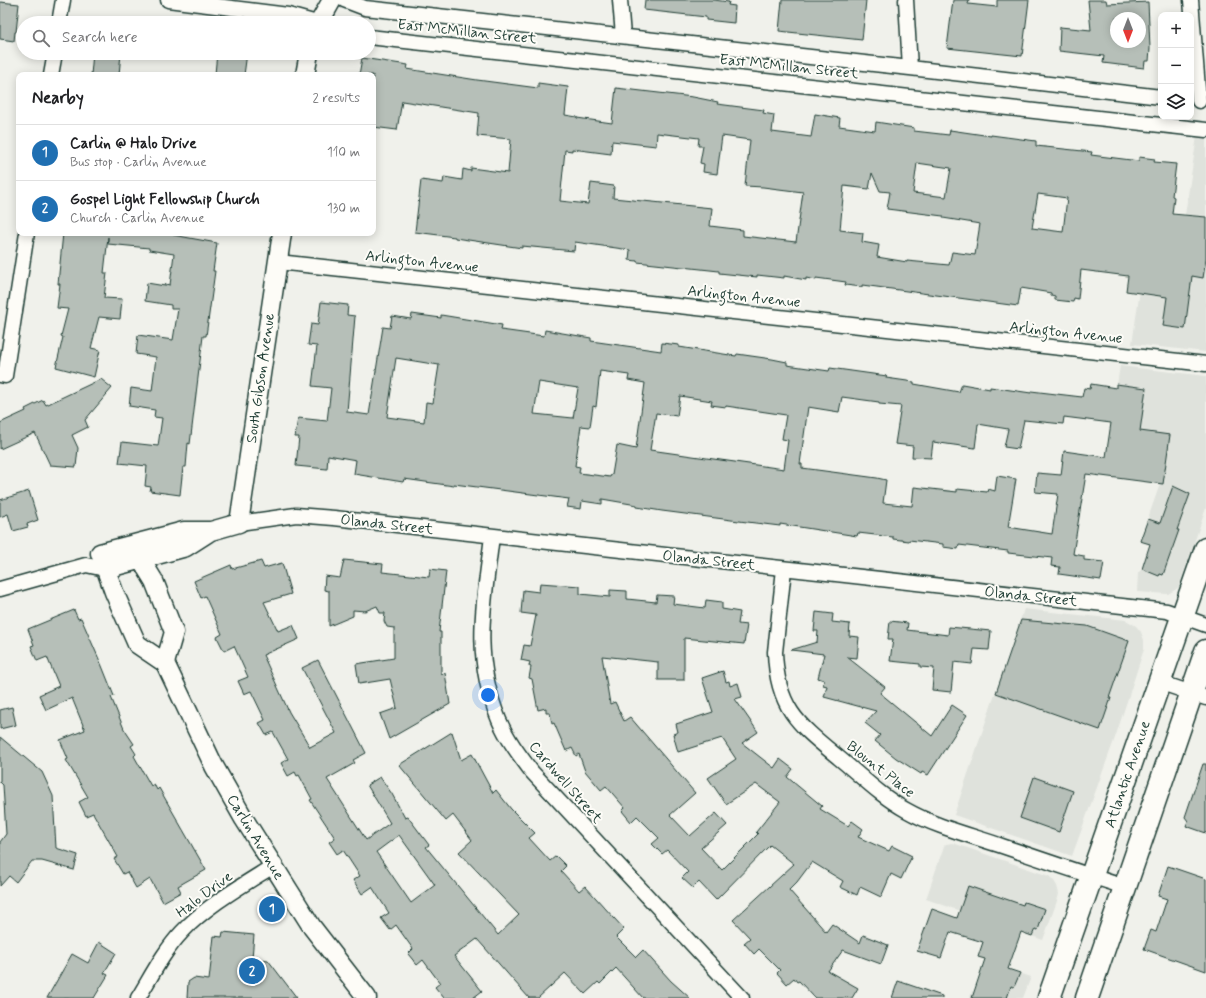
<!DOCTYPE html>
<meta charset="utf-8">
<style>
:root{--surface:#fff;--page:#f2f2f2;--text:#202124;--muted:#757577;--line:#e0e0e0;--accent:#1f6fb2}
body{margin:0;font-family:Mynerve,sans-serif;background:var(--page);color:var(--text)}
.controls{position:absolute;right:12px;top:12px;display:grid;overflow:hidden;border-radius:8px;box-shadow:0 2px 10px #0003}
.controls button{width:36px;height:36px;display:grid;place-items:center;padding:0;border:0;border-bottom:1px solid var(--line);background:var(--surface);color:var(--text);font:20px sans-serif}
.compass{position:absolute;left:1110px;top:12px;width:36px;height:36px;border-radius:50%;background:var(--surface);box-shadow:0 2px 10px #0003;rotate:180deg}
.you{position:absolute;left:488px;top:695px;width:14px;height:14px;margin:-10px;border:3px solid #fff;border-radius:50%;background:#1a73e8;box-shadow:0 0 0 6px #1a73e833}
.badge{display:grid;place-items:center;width:26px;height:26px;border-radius:50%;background:var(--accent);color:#fff;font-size:13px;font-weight:700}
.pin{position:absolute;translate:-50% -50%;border:2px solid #fff;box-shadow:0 1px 4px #0006}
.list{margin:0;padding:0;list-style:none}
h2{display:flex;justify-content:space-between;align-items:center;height:52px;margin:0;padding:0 16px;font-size:17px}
h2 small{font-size:13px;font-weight:400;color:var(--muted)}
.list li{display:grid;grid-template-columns:26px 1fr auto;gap:12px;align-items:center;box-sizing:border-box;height:56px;padding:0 16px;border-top:1px solid var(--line)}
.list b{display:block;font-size:15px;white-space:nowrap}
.list p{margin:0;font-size:13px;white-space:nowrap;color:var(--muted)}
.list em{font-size:13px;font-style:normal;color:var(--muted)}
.icon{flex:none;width:22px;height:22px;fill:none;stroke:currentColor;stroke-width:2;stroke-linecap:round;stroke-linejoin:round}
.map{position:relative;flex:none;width:1206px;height:998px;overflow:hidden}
.search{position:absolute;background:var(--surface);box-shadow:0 2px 10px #0003;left:16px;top:16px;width:360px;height:44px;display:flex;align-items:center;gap:10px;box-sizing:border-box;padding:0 14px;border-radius:22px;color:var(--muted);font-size:15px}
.panel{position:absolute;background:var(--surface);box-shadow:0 2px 10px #0003;left:16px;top:72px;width:360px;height:164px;border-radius:8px}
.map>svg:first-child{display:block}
</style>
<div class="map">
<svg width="1206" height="998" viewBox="0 0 1206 998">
<rect width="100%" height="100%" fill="#f0f1eb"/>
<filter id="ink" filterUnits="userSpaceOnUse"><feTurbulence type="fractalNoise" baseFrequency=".025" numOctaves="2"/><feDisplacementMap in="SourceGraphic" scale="8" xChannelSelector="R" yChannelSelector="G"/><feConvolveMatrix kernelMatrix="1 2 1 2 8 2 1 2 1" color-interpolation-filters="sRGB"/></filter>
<g filter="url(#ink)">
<path fill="#dfe2dc" d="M1197 136 1206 137V217L1185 215Z
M1149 231 1206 239V352L1132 344Z
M1120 366 1206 376V508L1180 584 1178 588 1168 594 1137 592 1138 573 1142 569 1150 545 1140 541 1160 484 1103 475Z
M1024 609 1126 620 1136 626 1141 632 1144 640V649L1116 735 1072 856 954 815Z
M953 843 1049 876 1054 881 1057 886 1059 894 1057 901 1043 940 926 899 944 846 946 844Z
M985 961 1031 977 1023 998H970L972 991 985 996Z"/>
<path fill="#b6bfb8" stroke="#1f3d34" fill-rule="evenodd" d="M645 0H714L729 2 728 5 735 6 734 23 706 20V17L644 10Z
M782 0H866L862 40 779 31Z
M953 0H969L968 4 997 7V0H1029L1022 56 947 48Z
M1088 0H1106L1107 4 1148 2 1150 48 1149 61H1145L1144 68 1103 63 1104 56 1059 51 1060 27 1091 30ZM1116 18H1140V42H1116Z
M0 2 19 4 16 32H15L14 41 0 39Z
M93 53H121L119 75H91Z
M217 53H247L244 75 215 74Z
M362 58 408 65 407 69 477 80 538 88V83L568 87 565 115 577 117V118L612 123 616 88 693 97 718 102 717 104 764 110 763 113 774 115 772 132 811 137 815 114 840 118 839 126 875 131 876 122 914 128V131L949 135 950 130 991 136V135L1036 141V146L1092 152 1091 155 1139 161V157L1155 159 1154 162 1176 164 1172 196 1174 197 1172 214 1206 217V259L1203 278 1192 276 1185 329 1163 326 1167 297 1126 291 1128 276 1081 270 1078 299 1074 298 1073 302 1055 300V296L1051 295V293L1021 288 1018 306 862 285V287L845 285 846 282 816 278V280L806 278V280L784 276V278L757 275V277L719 273V271L637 262V261L629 260 630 250 575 242 574 251 522 246V248L455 238V237L415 232 421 180 443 183 444 177 462 180 463 169 471 171V168L508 173 511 139 477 136 479 113 402 101 397 130 373 127V75H359ZM657 133 699 138 698 146H703L700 163 704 164 703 172 717 174 722 136 750 140 745 186 763 187 803 192 796 242 743 236V230L710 226 712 208 613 198 614 186 591 183 588 204 560 201 565 150 572 151V149L611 154 612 141 656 146ZM917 163 951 168 946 197 913 193ZM872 173 880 191 890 192 887 209 943 216V218L980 224 975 255 952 252 949 265 907 261V262L877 257 879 245 862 242 863 233 840 230 844 186 869 189ZM1038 194 1067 198 1063 232 1032 228Z
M63 233H174L173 235 217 243 213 271H215L206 336H203L190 444 188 443 186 467H183L180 495 150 491 151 487 145 486 147 466 119 463 122 442 158 446 162 418 154 417 155 410 129 406 131 388 152 391 156 357 136 354 138 335 173 340 178 309H171V305L145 301 147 283 165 286V284L170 285 174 254 149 250V248L108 244V237L104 273H107L104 298 122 299 120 319 99 317 91 348 100 350 94 377 56 367 63 337 61 336 68 309 57 308 60 284H58Z
M321 302 348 305 347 315 355 316 347 412 369 415 383 327 390 328 392 316 411 319 412 314 441 318V315L502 325 501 330 544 336 545 330 591 338V341L661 351 662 343 679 345V347L736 356 737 354 772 359 787 362V365L829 371 830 368 887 376 886 378 914 382V384L959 392 962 384 990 389V387L1031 393V391L1082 397 1084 388 1090 389 1091 384 1116 388V384L1146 388 1140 431 1170 435 1163 484 1086 474 1073 554 1084 556V560L1104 562 1101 580 1059 574 1060 567 1051 566 1052 558 1008 553V551L959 545 958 549 943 547V544L909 540V541L893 539V537L858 533 857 536 780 524V526L739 521 662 511 637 507V505L602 499V504L582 501 581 509 567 507 569 499 454 484V486L404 479 403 482 354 474 356 460 328 455 327 469 296 466 299 437H295L298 418 327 421 331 388 312 386 317 346 308 345 311 324 318 325ZM396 358 439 365 433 403 426 402 424 422 387 417ZM600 371 629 375 628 380 645 383 636 449 617 445 612 475H611L610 477 579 473 580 467 575 466 581 426 590 427 593 406 596 407ZM539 382 578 388 573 418 534 414ZM680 396 712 401 711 405 726 407V406L786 415 782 439 788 440 784 469 650 450 656 413 677 416ZM842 397 879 402V404L901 406 895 444 913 446 912 457 931 458 933 442 975 448 978 424 1008 429 1004 447 1018 449 1024 420 1063 424 1064 417 1111 423 1106 457 1064 451 1061 475 1037 473 1035 492 1058 494 1052 534 1008 527 1016 479 997 476 995 491 988 489 987 492 957 489V492L914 487 912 506 883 503 886 480 877 478 802 468V464H800L808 407 839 412Z
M101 379 112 388 85 420 88 427 72 435 78 448 76 467 50 465 35 433 0 449V423L26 411 25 409 43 400 46 405Z
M1173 486 1190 494 1177 530H1179L1163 575 1160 574 1159 576 1142 569 1150 544 1140 541 1148 519 1160 523Z
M29 491 38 520 27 524 28 527 13 531 8 514 0 517V500Z
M344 560 383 564 382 572 429 577 430 569 446 571 439 632H441V674L445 673 450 704 389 739 380 714 397 708 390 679 359 684 356 664 394 658V628L387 627 384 621 385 613H380L377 606 365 611 353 610V616L329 626V591L324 590 325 576 340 578Z
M261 561 264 568 282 563 291 594 264 602 278 631 293 625 299 639 263 655 289 712 310 747 336 733 302 668 318 660 366 753 353 760 355 763 327 779 366 840 390 823 367 785 380 777 392 794 405 818 408 817 429 845 426 847 498 935 519 915 459 852 472 840 453 815 446 821 399 765 452 732 461 760 472 754 493 793 496 790 511 809 535 833 529 838 550 861 556 856 566 866 561 871 579 891 585 886 624 929 616 937 636 957 643 950 671 981 690 998H643L616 968 600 984 598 982 585 994 565 973 538 998H529L477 939 454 956 482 991 473 998H444L435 987 440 983 423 960 417 965 408 954 413 949 396 925 390 930 381 918 389 913 372 887 362 894 353 880 360 876 343 850 337 854 329 842 335 838 310 800 312 799 299 775 297 776 295 772 288 776 281 763 288 759 273 732 266 735 259 723 265 720 251 691 244 694 238 681 248 677 234 646 224 651 217 637 222 634 205 596 201 598 194 581 231 565 232 569ZM399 835 435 885 411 903 376 852Z
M540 583 580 586V594L610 597V590L627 591V599L656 602 657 595 674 596 673 604 705 608 706 600 722 602V609L740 612 738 624 747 625 744 644 684 638V680H658V662L602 656 610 704 615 702 624 721 630 717 695 793 670 815 690 836 716 813 727 825 701 848 722 870 758 834 756 832 780 802 756 784 726 804 708 778 736 759 722 738 678 752 673 734 678 732 676 724 713 712 702 678 723 671 726 682 729 681 730 686 738 683 742 697 735 699 758 732 742 743 774 768 780 759 793 769 787 777 822 806 820 809 848 826 852 821 863 829 858 837 889 851 892 846 912 856 901 879 891 874 881 897 860 887 857 895 840 887 843 881 812 862 797 882 789 890 826 932 832 924 860 943 863 935 888 945 881 964 843 950 828 971 858 988 852 998H815L799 981 797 982 794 978 787 984 777 973 780 970 759 949 754 954 744 943 750 938 733 920 794 864 770 845 716 900 699 882 693 888 682 878 688 872 667 850 662 854 652 844 659 838 637 816 631 822 622 811 625 808 606 786 601 790 585 771 579 754 576 756 572 748 566 751 554 723 552 724 550 713H546V708L538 710 532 679 529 678 531 667 529 666 530 662 521 660 524 645 530 646 536 615 521 613 523 590 539 592Z
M74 610 78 619 81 618 102 666 114 696 111 697 124 729 134 744 131 746 136 754 134 756 151 786 154 784 157 790 159 788 206 870 178 886 181 892 163 902 150 879 136 888 127 872 123 874 114 859 118 857 93 813 86 816 79 802 88 797 66 760 68 759 60 740 85 730 72 698 46 710 39 695 59 686 47 657 37 661 31 646 34 645 28 629Z
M816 612 833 614 832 622 850 624 849 636 859 637 857 658 847 657 885 687 880 693 932 736 952 705 967 715 928 775 922 772 921 774 896 758 875 741 880 735 865 723 876 711 824 697 827 686 823 685 824 680 818 678 824 654 791 650 817 642 818 631H814Z
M1021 620 1087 626 1129 641 1109 698H1111L1100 730 996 693Z
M890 621 908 623 907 630 948 635 949 627 991 631 989 650 974 649 972 664 954 662 951 692 932 690 934 668 920 667V664L890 661 893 639H888Z
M12 707 16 725 0 729V710Z
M0 737 42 772 53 796 56 848 78 855 74 870 42 861H32L16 882 9 876 0 886V842L6 834 3 785 0 782Z
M1203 764H1206V833L1186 826 1188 821 1185 817Z
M1034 777 1073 791 1059 832 1020 818Z
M1168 866 1206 879V971L1144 949 1151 930 1156 932 1167 899 1158 896Z
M968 886 1023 905 1024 902 1045 909 1038 930 1035 929 1032 936 1021 932 1008 969 1020 973 1014 987 1011 986 1007 998H972L985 959 978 957 983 942 950 932 941 958 917 951 932 909 957 918Z
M223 932 254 935 252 958 268 960 297 998H187L188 982 194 978 209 980 214 936 222 937Z
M99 942 116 953 104 973 108 975 94 998H47L72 954 88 963Z
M898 981 942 996V998H892Z"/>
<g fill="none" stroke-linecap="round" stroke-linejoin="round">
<defs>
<path id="minor" d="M168 0 288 15 317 23
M344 0 365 8 910 68 1161 97
M620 0 623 36
M906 0 910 68
M1191 0 1199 101
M59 23 63 0
M369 37 1206 130
M51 75 55 53
M278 262 1206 364
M0 375 5 376 27 233
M239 523 296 515 334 518 1167 611 1206 625
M492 536C484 604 472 655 499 720 507 739 520 756 532 772L742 998
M784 569 775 652C777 709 799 725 839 758 861 776 882 797 906 810 936 827 970 835 1002 846 1043 860 1084 874 1125 887
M0 589 86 565 105 569
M1159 682 1206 698
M138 998C152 975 164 951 182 932 206 906 243 885 273 866"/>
<path id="tertiary" d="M319 23 332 0
M305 75 309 53
M211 531H184L100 553 114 592 137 644 165 663 214 766 244 819 312 927 367 998
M135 550 154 581 174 632 165 663
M105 569 186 547 211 531 239 523 282 233"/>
<path id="primary" d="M1049 998 1206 549
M1087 998 1206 651"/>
</defs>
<use href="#minor" stroke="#1f3d34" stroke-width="17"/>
<use href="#tertiary" stroke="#1f3d34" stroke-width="21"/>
<use href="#primary" stroke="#1f3d34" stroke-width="25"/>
<use href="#minor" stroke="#fdfcf7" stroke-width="14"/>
<use href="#tertiary" stroke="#fdfcf7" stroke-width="18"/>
<use href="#primary" stroke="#fdfcf7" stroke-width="22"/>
</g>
</g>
<g text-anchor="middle" stroke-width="4" stroke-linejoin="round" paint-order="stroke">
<g font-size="15" fill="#1f3d34" stroke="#fdfcf7">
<text transform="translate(467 31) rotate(6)" y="5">East McMillan Street</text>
<text transform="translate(789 66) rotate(6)" y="5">East McMillan Street</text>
<text transform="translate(422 261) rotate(6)" y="5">Arlington Avenue</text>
<text transform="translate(744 296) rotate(6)" y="5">Arlington Avenue</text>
<text transform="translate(1066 332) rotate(6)" y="5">Arlington Avenue</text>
<text transform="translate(260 378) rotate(-82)" y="5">South Gibson Avenue</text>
<text transform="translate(387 524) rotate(6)" y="5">Olanda Street</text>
<text transform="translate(709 560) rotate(6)" y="5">Olanda Street</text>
<text transform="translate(1031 596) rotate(6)" y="5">Olanda Street</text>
<text transform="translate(881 769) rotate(38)" y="5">Blount Place</text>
<text transform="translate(1127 774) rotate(-71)" y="5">Atlantic Avenue</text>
<text transform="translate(566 782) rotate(49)" y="5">Cardwell Street</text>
<text transform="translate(256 837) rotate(59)" y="5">Carlin Avenue</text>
<text transform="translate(204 894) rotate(-37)" y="5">Halo Drive</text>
</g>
</g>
</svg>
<div class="controls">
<button>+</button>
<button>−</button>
<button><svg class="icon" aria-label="layers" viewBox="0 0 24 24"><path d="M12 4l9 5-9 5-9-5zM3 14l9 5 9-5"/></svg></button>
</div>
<svg class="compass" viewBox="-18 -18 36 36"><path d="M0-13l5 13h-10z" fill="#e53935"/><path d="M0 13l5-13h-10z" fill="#757577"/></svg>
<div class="you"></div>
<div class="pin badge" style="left:272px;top:909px">1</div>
<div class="pin badge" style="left:252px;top:971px">2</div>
<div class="search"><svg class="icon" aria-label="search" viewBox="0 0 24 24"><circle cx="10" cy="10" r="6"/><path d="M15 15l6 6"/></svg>Search here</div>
<section class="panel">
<h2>Nearby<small>2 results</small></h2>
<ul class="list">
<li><span class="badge">1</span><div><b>Carlin @ Halo Drive</b><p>Bus stop · Carlin Avenue</p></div><em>110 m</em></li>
<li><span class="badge">2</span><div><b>Gospel Light Fellowship Church</b><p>Church · Carlin Avenue</p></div><em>130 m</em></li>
</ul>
</section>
</div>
